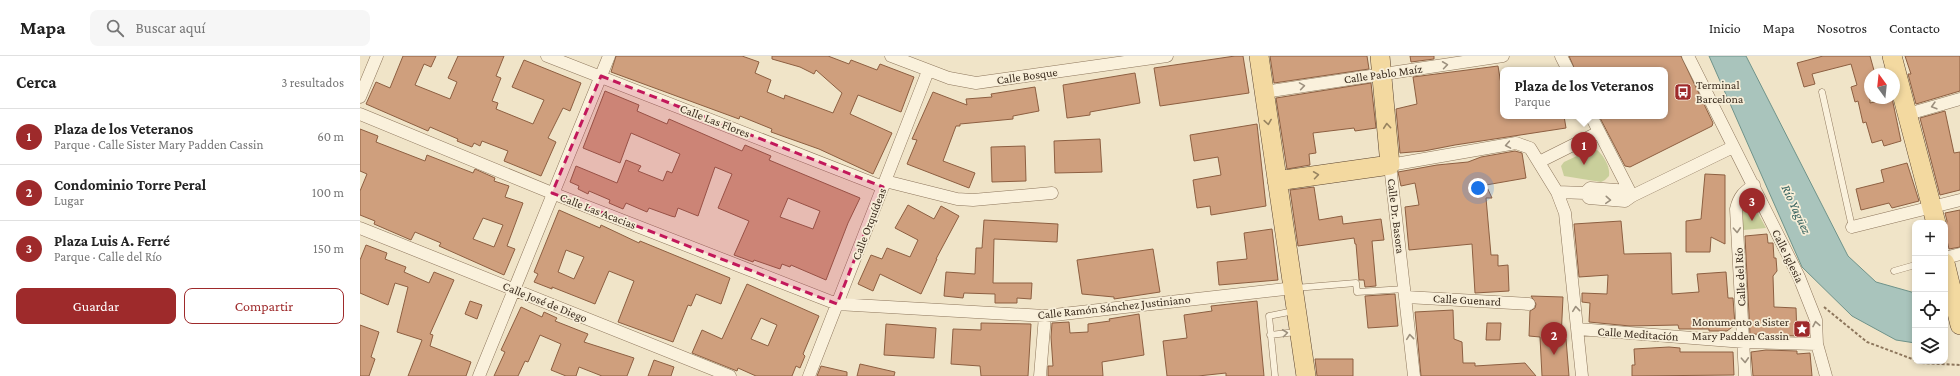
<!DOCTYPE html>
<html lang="es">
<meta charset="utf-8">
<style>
:root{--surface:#fff;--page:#f6f6f6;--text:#222;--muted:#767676;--line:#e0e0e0;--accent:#9e2a2b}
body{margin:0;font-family:"Crimson Pro",serif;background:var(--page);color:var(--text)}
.controls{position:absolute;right:12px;bottom:12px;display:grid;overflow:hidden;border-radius:8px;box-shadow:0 2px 6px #0003}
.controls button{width:36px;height:36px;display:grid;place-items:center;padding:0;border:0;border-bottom:1px solid var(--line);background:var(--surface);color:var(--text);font:20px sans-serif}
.compass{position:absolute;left:1504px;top:12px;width:36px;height:36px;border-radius:50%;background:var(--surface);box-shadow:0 2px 6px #0003;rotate:345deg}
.you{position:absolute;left:1118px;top:132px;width:14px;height:14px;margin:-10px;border:3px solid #fff;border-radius:50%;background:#1a73e8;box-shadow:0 0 0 6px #1a73e833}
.badge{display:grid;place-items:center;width:26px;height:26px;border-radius:50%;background:var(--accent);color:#fff;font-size:13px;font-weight:700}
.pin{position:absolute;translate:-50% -33px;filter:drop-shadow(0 1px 2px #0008)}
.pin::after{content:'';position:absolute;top:21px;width:14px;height:12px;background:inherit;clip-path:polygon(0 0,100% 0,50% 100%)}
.popup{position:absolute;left:1140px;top:11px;width:168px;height:52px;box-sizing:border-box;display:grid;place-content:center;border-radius:8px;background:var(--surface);filter:drop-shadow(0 1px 3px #0005);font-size:13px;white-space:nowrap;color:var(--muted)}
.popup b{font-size:15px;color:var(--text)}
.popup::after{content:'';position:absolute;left:50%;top:100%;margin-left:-8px;border:8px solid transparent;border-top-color:var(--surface)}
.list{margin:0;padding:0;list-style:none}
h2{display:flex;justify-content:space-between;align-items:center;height:52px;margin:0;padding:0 16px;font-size:17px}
h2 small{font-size:13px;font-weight:400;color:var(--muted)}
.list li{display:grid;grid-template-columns:26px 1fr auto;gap:12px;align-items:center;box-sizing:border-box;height:56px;padding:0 16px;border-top:1px solid var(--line)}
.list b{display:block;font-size:15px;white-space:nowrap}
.list p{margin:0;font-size:13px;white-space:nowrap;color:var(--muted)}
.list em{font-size:13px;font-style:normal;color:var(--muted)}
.actions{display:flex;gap:8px;padding:12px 16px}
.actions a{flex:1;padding:9px 0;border:1px solid var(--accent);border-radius:8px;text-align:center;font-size:14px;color:var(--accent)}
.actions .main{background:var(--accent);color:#fff}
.icon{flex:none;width:22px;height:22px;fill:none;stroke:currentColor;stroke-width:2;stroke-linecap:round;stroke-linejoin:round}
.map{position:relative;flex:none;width:1600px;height:320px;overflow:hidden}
header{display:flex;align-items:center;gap:24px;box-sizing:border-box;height:56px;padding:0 20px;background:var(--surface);border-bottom:1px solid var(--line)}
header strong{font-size:19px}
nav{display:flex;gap:22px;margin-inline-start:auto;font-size:14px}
.search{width:280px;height:36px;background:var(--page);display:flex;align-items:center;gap:10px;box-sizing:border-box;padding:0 14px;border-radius:8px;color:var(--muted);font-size:15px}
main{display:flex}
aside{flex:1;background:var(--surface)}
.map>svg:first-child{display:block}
</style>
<header>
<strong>Mapa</strong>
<div class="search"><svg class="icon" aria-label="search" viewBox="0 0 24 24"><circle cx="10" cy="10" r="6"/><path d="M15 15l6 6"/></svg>Buscar aquí</div>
<nav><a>Inicio</a><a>Mapa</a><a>Nosotros</a><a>Contacto</a></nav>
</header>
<main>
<aside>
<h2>Cerca<small>3 resultados</small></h2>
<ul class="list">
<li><span class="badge">1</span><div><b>Plaza de los Veteranos</b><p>Parque · Calle Sister Mary Padden Cassin</p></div><em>60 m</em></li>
<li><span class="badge">2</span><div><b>Condominio Torre Peral</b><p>Lugar</p></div><em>100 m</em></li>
<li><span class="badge">3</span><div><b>Plaza Luis A. Ferré</b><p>Parque · Calle del Río</p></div><em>150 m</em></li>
</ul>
<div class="actions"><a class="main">Guardar</a><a>Compartir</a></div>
</aside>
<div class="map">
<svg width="1600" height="320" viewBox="0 0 1600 320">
<rect width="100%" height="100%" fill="#f0e4c8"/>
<path fill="#c9cf9b" d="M1234 92C1242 96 1251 111 1249 120L1245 124 1241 126 1204 120 1201 110 1204 106Z
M1387 149 1394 150 1406 172 1383 174 1382 154Z"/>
<path fill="#a9c4bc" stroke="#6f938a" d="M1349 0H1386L1488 200 1516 226 1555 237V287L1536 284 1492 260 1442 211Z"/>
<path fill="#f0e4c8" d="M1585 240 1600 243V285H1585Z"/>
<path fill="#cf9f7d" stroke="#8d5f41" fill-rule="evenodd" d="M43 0H76L71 11 64 8 55 29 90 43 97 26 88 22 98 0H144L136 20 141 22 132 45 138 47 136 53 173 68 184 44 152 31 164 4 221 27 210 55 203 52 188 82 196 86 181 120 144 105 148 95 122 85 120 90 114 87 112 91 97 85 98 83 70 71 68 75 6 48 16 26 30 32Z
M256 0H382L399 6 395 17 411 24 407 36 424 43 425 39 473 57 482 37 456 14 454 18 440 11 412 3V0H468L489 8 491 4 517 14 520 8 554 21 541 56 498 39 490 58 532 77 513 118 459 93 411 76 412 73 380 60 379 63 251 16Z
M875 0H883L889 37 800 50 794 12Z
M910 0H1007L1009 13 914 27Z
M1050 0H1074V3L1051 6Z
M1209 0H1321L1353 67 1352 70 1270 111 1265 110 1239 60H1305V14H1215Z
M1463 0H1510L1515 18H1510V47L1532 42 1541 85 1524 90 1522 84 1512 87 1506 66 1503 67 1498 45 1495 46 1491 31 1497 29 1491 8 1452 18 1455 28 1444 31 1437 7Z
M1545 0H1600V35L1556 48 1548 18H1551Z
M1138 10 1143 40V60H1204L1206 72 1095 89 1064 95 1040 97 1036 53 1057 48 1053 21Z
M775 17 780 47 730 56V59L707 62 703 29Z
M1011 27 1016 72 995 75 994 72 953 77 956 97 949 98 950 109 927 113 916 42Z
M675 31 679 55 653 60V63L600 68V70H596L583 105 615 117 609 132 547 108 557 84 552 83 573 36 607 49 606 43 632 41 631 38Z
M245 35 279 49 277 55 307 68 309 63 382 95 385 89 411 100 409 104 500 142 488 167 466 224 431 209 430 211 422 208 420 213 394 204 393 206 374 199 389 165 358 152 372 118 355 111 338 160 318 152 315 161 311 160 289 152 287 156 266 147 263 153 249 147 250 144 229 135 228 138 218 133 219 130 210 126 216 110 257 127 266 104 281 110 278 115 303 125 307 115 312 117 320 98 271 77 260 107 223 92ZM428 142 460 155 453 173 420 161Z
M1585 55 1594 97 1600 96V134L1580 139 1560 62Z
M897 68 906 150 851 159 850 150 837 152 833 124 861 119 858 101 834 105 830 79Z
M0 73 18 80 16 86 65 105 67 99 113 117 115 113 135 122 134 125 149 130 145 141 163 147 147 190 155 193 144 219 79 190 81 187 55 176 51 184 14 168 15 165 0 159V135L7 118 0 115ZM123 162 143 169 134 191 113 183Z
M740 83 742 116 695 117 694 85Z
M665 90 666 125 632 126 631 91Z
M1155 95 1162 97 1166 122 1126 129 1132 142H1126L1131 199H1138V210L1148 209 1149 235 1115 237 1112 188 1049 194 1045 151 1059 149 1055 127 1041 130 1038 116 1077 109 1108 106 1121 101Z
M1547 107 1559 145 1532 152 1529 147 1501 154 1496 133 1524 126 1521 114Z
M1345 118 1365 119V188L1351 181 1350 196H1326V165L1341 163Z
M954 131 959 164 982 160 983 168 1021 163 1024 184 1012 185 1016 230 1005 231 1004 224H999L996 188H995L994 182 938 190 930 134Z
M548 149 574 163 581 150 599 160 576 203H577L561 238 520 218 513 235 498 228 511 199 522 203 527 192 550 201 558 184 535 172Z
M199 154 240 172 241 169 279 187 280 185 370 222 361 248 336 238 331 250 328 249 313 286 258 266 274 225 249 215 235 248 192 231V233L174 226 178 218 174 216ZM206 194 224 201 214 223 198 216Z
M1600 154V191L1589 193 1585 176 1587 165 1585 157Z
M624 164 698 168 697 186 634 183 633 227H672L671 243 657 242V247H635V238L604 237 603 242 584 240 586 216 615 218 616 192H622Z
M1261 165 1264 198 1311 197 1312 238 1339 236 1337 218 1366 216 1368 242H1373L1375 269 1367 275H1349V273H1319L1318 269 1270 270 1229 266 1230 247 1222 246V237L1247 238 1248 219 1219 221 1214 168Z
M912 173 918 224 859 229 857 206 887 203 884 177Z
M1407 178 1408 187H1413L1414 202H1416L1417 215 1413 220 1414 251 1436 252 1437 280 1390 278 1385 180Z
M6 189 27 197 25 203 46 211 44 216 69 227 74 216 94 224 70 278 73 279 70 290 111 306 106 320H48L62 284 37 276 48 231 35 227 28 249 0 237V204Z
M793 193 800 236 754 243V241L722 238 717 204Z
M387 228 459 260 443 298 445 300 440 312 436 310 432 320H396L378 312 377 315 332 297 342 274 362 283ZM401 262 417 269 408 290 391 283Z
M1035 238 1038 270 1008 272 1005 240Z
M1171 240 1203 241 1201 283H1206L1209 320H1182L1180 281 1169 280 1170 255 1175 252 1176 248Z
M110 245 122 249 117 263 105 258Z
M897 245 904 320H866V317L838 320H807L803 285 827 282 824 259 852 255 851 250Z
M161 251 182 261 184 256 197 262 195 265 228 278 224 286 274 302 267 320H242L219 311 216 320H206L191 314 201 288 180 279 168 306 165 305 158 320H134L145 296 141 294Z
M1093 254 1094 283 1102 286 1103 307H1115V310L1165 307 1176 320H1061L1055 256Z
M779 258 784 299 742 306 743 320H688V310H693L691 281 692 267 709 266 710 277 728 276V268L750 265 749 263Z
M621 267 671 268 668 320H621L620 310 591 308 593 273 621 274Z
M1127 267H1141L1140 284H1126Z
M526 268 576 272 574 302 524 299Z
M0 269 19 276 11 301 15 303 9 320H0Z
M1309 291 1320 292V296H1373L1374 319 1272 320V309H1275L1274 293Z
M1406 294 1437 295V298L1450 297 1452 320H1393L1391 296Z
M955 303H993V320H957Z
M294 304 314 311 311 320H288Z
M500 308 535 316 534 320H497Z
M461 310 487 316V320H457Z"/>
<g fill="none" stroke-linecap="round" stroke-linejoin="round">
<defs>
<path id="service" d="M1462 36 1492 171
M1534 215 1555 209
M935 232 996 227 997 236 1045 233
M910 279 936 276
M915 320 909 260 934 255"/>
<path id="minor" d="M187 0 523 131
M531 0 589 22 616 27 807 0
M1201 0 1208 14
M1328 0 1439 221 1456 264 1457 288 1466 320
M904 36 1143 0
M0 41 17 0
M0 58 192 137 477 248 685 260 934 232
M1548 58 1600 43
M1231 60 1272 140
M1179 106 1239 76
M525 125 597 143 613 144 692 137
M1197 136 1225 137 1230 132 1269 135
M1225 137 1229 142 1265 145 1272 140 1373 91
M1492 171 1600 144
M0 172 370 320
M1585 202 1600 198
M1046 241 1169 248
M1218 273 1384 286 1457 288
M119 320 249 0
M449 320 568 15
M680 320 685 260
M1054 320 1030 109 1156 87 1170 92 1197 136 1205 157 1222 320
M1385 320 1376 153C1379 140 1384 136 1394 129"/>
<path id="primary" d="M899 0 946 320
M1532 0 1576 167
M917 125 1030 109 1020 0
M1585 207 1600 269"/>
</defs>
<use href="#service" stroke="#8d765c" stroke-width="7"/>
<use href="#minor" stroke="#8d765c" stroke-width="13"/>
<use href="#primary" stroke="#5b4430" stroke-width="20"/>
<path stroke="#8d765c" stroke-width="2" stroke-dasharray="3 2" stroke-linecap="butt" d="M1464 251 1507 286 1555 304
M1557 305 1562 307 1600 309"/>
<use href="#service" stroke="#faf1dc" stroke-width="6"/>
<use href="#minor" stroke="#faf1dc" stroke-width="12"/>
<use href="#primary" stroke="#f3d9a0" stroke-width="19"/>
</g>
<defs><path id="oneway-chevron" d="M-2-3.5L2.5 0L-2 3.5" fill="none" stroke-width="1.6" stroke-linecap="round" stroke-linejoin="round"/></defs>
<g stroke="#9c907e">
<use href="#oneway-chevron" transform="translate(1085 9) rotate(-8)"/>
<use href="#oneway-chevron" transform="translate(942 30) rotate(-9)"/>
<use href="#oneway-chevron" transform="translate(1574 50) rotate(164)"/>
<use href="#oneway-chevron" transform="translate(1148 89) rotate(170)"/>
<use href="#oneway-chevron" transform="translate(1248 144) rotate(4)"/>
<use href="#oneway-chevron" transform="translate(1377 174) rotate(87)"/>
<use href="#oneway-chevron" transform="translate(1216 253) rotate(-96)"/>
<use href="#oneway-chevron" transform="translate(1456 268) rotate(-101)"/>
<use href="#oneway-chevron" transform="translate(925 277) rotate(-7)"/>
<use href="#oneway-chevron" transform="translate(1050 281) rotate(-96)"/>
<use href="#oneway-chevron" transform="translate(1385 304) rotate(87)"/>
</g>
<g stroke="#988460">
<use href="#oneway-chevron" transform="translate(908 66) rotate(81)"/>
<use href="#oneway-chevron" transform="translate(1027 70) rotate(-95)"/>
<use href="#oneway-chevron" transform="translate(956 119) rotate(-8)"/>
</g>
<path fill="#c2185b" fill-opacity="0.2" stroke="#c2185b" stroke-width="3" stroke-dasharray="8 5" stroke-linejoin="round" d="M241 20 523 131 477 248 192 137Z"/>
<defs>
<symbol id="bus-square" viewBox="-11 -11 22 22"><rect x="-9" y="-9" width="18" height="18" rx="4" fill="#9e2a2b" stroke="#f7eed8"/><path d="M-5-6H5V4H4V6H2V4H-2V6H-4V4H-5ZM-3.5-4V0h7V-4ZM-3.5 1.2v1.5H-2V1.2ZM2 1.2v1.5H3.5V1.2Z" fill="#fff"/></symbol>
<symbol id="sight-square" viewBox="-11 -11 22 22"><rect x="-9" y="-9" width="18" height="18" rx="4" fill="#9e2a2b" stroke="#f7eed8"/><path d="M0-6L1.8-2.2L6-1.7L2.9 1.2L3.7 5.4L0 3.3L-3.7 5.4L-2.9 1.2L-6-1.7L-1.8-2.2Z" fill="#fff"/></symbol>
</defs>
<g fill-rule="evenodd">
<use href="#bus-square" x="1313" y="26" width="20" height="20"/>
<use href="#sight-square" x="1432" y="263" width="20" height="20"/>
</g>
<g text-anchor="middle" stroke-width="3.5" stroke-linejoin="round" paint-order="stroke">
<g font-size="12" fill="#3d2e20" stroke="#f7eed8">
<text transform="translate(1023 18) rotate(-8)" y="4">Calle Pablo Maíz</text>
<text transform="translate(667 20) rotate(-8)" y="4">Calle Bosque</text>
<text transform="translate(355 65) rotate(21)" y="4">Calle Las Flores</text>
<text transform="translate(238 155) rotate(21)" y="4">Calle Las Acacias</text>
<text transform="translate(1036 160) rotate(83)" y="4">Calle Dr. Basora</text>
<text transform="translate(509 168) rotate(-69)" y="4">Calle Orquídeas</text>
<text transform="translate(1428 200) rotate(64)" y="4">Calle Iglesia</text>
<text transform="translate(1380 221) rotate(-93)" y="4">Calle del Río</text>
<text transform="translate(1107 244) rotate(3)" y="4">Calle Guenard</text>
<text transform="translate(185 246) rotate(22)" y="4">Calle José de Diego</text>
<text transform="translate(754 251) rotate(-6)" y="4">Calle Ramón Sánchez Justiniano</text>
<text transform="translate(1278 278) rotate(4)" y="4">Calle Meditación</text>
</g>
<g font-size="12" fill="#3d2e20" stroke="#f7eed8" text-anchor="start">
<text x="1336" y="33">Terminal<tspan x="1336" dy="14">Barcelona</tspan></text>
<text x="1429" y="270" text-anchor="end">Monumento a Sister<tspan x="1429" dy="14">Mary Padden Cassin</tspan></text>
</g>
<g font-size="13" font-style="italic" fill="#2f5d5a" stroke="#f7eed8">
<text transform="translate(1437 153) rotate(65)" y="5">Río Yagüez</text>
</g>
</g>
</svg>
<div class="controls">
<button>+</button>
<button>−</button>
<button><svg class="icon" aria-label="locate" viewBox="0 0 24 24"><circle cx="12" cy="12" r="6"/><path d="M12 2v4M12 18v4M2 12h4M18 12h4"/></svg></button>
<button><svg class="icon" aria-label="layers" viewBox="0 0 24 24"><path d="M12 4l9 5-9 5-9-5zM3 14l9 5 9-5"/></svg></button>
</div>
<svg class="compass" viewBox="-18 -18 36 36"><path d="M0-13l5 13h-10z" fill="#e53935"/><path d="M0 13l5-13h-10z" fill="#767676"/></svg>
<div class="you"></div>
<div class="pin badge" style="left:1224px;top:109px">1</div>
<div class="popup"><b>Plaza de los Veteranos</b>Parque</div>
<div class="pin badge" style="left:1194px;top:299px">2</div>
<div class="pin badge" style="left:1392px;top:165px">3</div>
</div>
</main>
